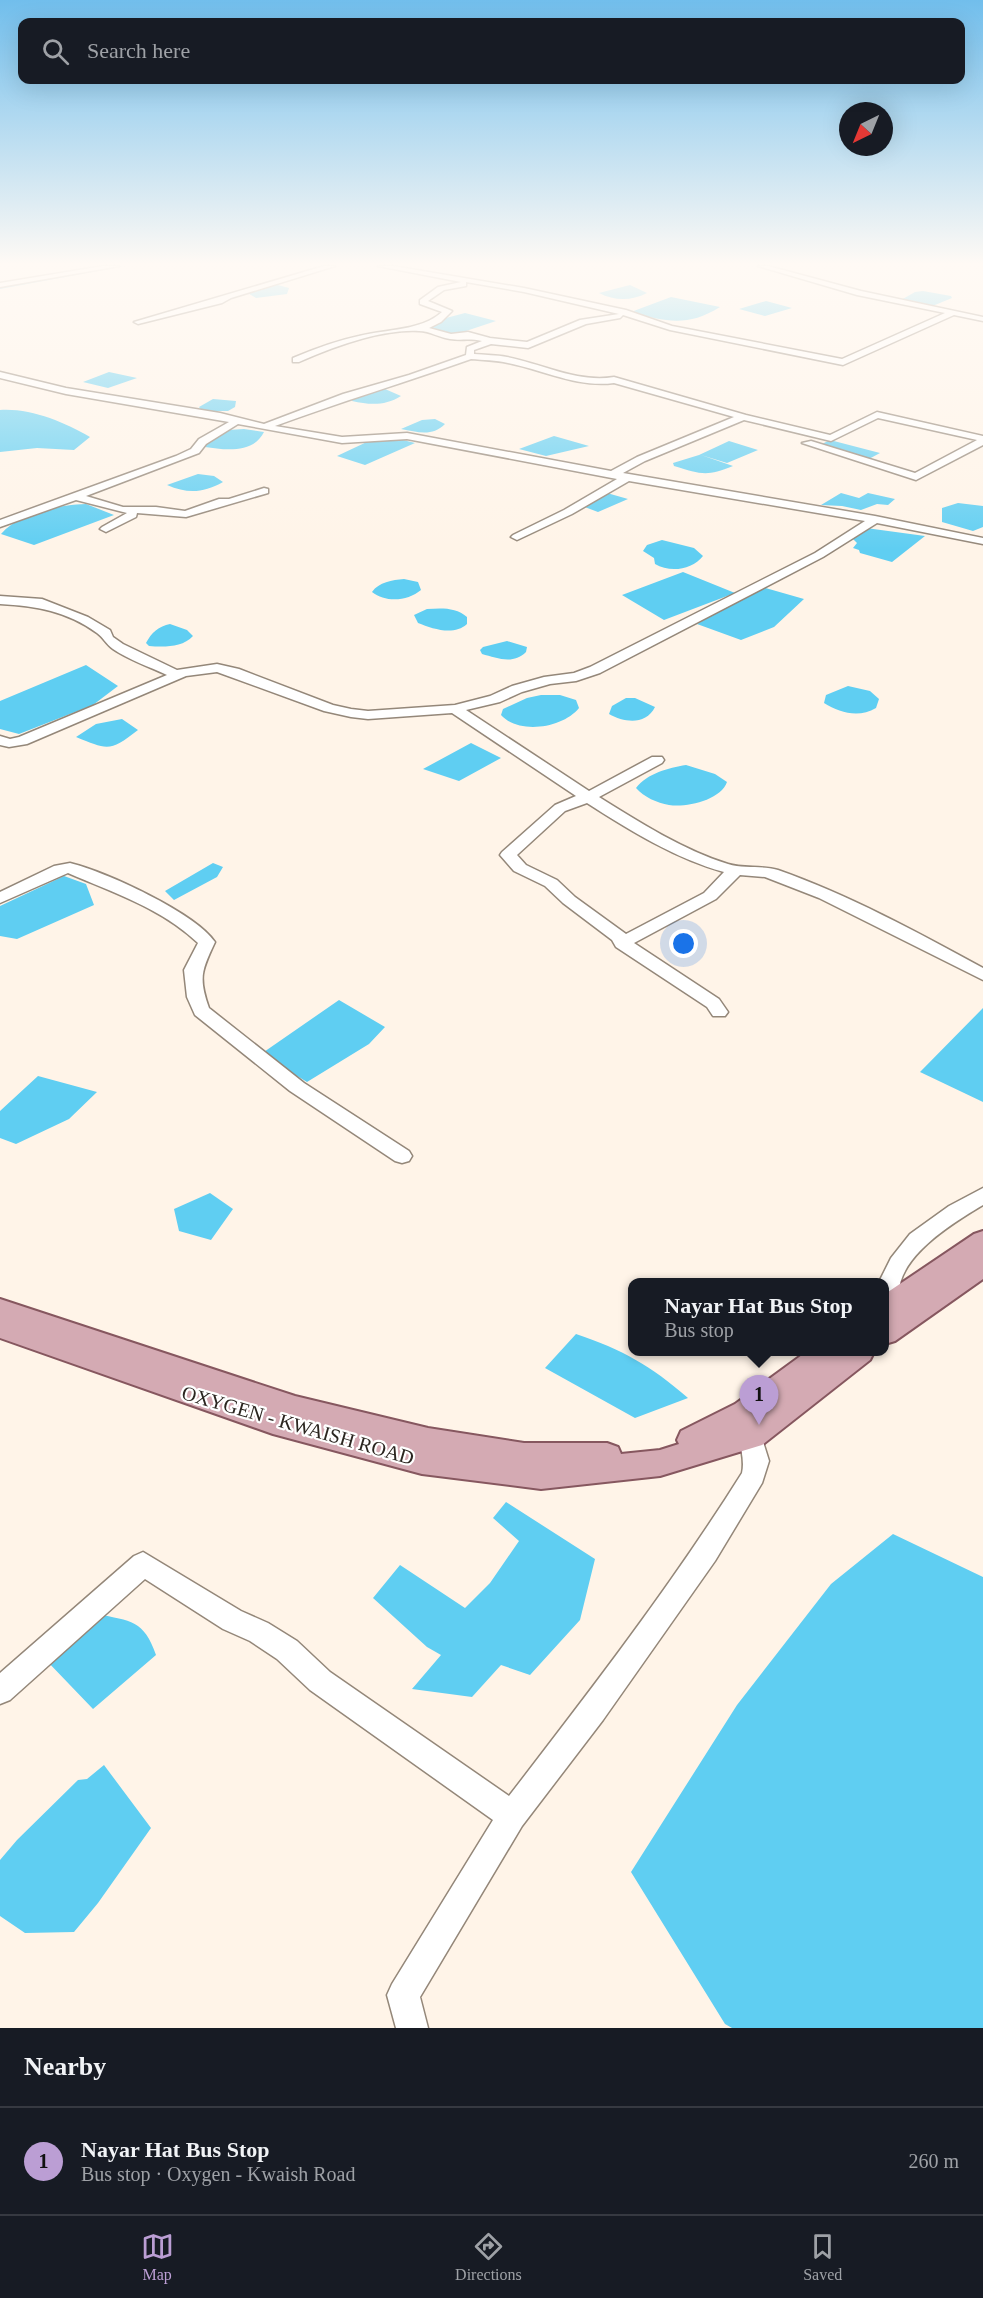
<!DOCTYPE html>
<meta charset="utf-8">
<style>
:root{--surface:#171b24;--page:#20242c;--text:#f1f3f6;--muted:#9ea1a6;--line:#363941;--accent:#bb9ed4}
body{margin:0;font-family:Georgia,serif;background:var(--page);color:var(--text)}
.compass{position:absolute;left:839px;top:102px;width:54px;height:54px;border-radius:50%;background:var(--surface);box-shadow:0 6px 24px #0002;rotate:223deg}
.you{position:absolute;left:684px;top:944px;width:21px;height:21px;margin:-15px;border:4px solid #fff;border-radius:50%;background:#1a73e8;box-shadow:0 0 0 9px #1a73e833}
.badge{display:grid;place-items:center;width:39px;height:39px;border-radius:50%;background:var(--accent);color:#111;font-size:20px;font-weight:700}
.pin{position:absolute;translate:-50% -50px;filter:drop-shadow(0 2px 3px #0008)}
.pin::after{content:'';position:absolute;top:32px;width:21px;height:18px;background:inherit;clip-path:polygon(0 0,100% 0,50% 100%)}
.popup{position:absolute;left:628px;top:1278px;width:261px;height:78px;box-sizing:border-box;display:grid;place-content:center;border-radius:12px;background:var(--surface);filter:drop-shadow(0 2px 4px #0005);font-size:20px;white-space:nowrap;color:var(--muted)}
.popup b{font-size:22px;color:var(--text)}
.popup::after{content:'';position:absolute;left:50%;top:100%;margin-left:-12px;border:12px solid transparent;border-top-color:var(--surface)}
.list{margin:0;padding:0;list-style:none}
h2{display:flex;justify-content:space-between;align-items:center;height:78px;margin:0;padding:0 24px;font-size:26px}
h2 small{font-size:20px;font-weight:400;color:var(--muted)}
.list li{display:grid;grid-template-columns:39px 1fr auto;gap:18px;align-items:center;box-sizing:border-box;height:108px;padding:0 24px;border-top:2px solid var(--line)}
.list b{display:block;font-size:22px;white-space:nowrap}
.list p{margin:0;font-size:20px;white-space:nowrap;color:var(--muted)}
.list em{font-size:20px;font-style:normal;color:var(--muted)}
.icon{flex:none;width:33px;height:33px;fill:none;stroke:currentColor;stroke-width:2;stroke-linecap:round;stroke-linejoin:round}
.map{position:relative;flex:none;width:983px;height:2028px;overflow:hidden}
.search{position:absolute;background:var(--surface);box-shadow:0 6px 24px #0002;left:18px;right:18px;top:18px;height:66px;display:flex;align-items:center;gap:15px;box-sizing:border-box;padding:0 21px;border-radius:12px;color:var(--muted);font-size:22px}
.sheet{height:186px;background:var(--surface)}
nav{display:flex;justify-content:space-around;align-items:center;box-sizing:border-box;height:84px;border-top:2px solid var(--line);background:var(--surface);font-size:16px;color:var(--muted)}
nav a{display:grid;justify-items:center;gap:3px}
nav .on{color:var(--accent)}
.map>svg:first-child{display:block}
</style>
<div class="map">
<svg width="983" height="2028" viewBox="0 0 983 2028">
<rect width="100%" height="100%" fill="#fff4e8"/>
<path fill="#5fcef2" d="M274 284 289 288 287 294 256 298 246 292Z
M630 285 647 293C631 301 615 301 599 293Z
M923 291 951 296 952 298 930 307 901 300 915 292Z
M671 297 720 307C688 327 666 322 631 312Z
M766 301 792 308 765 316 739 309Z
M465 313 496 321 451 336 424 328 446 318Z
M109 372 137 378 108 388 83 382Z
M385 389 401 396C385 406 370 405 352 401L354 396Z
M213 399 236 401 235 407 228 411H202L199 407Z
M0 410C31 408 64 422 90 437L74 450 37 448 0 452Z
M435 419 445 424C432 437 418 432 401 429L422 420Z
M244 429 264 432C253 454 225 450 205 447L203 442 228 430Z
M387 436 415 443 365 465 337 456 371 440Z
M554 436 589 446 546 456 519 449Z
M830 440 880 453 867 460 820 445Z
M729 441 758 450 727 463 701 455 733 466C706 477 701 474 674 466L673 463 699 455Z
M198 474 214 476 223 482C203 493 188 494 167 485Z
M607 493 628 499 598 512 582 506Z
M841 493 859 498 868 493 895 499 888 505 877 504 861 510 842 506 821 505Z
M958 503 983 506V527L973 531 942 522V508Z
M86 504 114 515 34 545 1 534C20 512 59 505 86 504Z
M866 528 925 536 892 562 860 553 859 550 853 548 857 543 853 539Z
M662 540 694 548 703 556C692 570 670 573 655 564L654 558 643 551 647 545Z
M683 572 735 593 664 620 622 595Z
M404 579 418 582 421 590C408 601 386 603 372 592 379 582 392 580 404 579Z
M762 587 804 599 774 627 741 640 697 624Z
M427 609C441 608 456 607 467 617V624C454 636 433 629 418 623L414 615Z
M170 624 187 630 193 636C182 648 163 647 149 646L146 643C151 633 159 626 170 624Z
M507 641 527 647 526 652C513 665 497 658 482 654L480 650 483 647Z
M86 665 118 686 93 705 19 734 0 729V701Z
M848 686 870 691 879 699 876 708C859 718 840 713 824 703L826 695Z
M541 695H560L576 700 579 708C563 728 519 735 501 715L503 709 527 698Z
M626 698H635L655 707C646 725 625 723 609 714L612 706Z
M122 719 138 730C110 752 108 750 76 737L96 724Z
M471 743 501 758 459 781 423 769Z
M686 765 715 774 727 782C721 800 686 808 669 805 657 803 644 797 636 788 648 773 668 768 686 765Z
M213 863 223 867 217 877 174 900 165 891Z
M64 876 86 884 94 905 17 939 0 936V906Z
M339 1000 385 1027 369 1044 307 1082 261 1054Z
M983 1008V1102L920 1072Z
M38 1076 97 1092 69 1119 16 1144 0 1138V1111Z
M210 1193 233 1209 211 1240 179 1231 174 1209Z
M576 1334C623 1350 650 1365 688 1398L635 1418 545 1368Z
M506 1502 595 1559 580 1620 530 1675 501 1665 472 1697 412 1689 441 1655 427 1647 373 1598 400 1565 465 1608 490 1583 519 1541 493 1518Z
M893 1534 983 1577V2028H732L725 2024 631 1872 737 1705 831 1584Z
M97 1614C131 1621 144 1620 156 1655L93 1709 45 1659Z
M104 1765 151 1828 98 1903 74 1932 25 1933 0 1916V1860L17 1840 78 1780 87 1779Z"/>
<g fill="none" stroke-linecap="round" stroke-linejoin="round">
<path fill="#5fcef2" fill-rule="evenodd" d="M112 266H125L0 289V285Z"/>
<defs>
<path id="minor" d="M103 266H119L0 287V283Z
M324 266H335L231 298 222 303 138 324 134 322Z
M378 266H393L524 288 626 310 672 326 842 359 945 313 857 295 758 266H768L861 291 983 317V321L954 315 843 365 670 330 623 315 620 318 586 324 528 348 491 344 474 350V354C485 355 497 355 507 357 543 364 577 383 614 377L746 415 830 435 877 412 983 436V445L916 480 802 443 811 441 915 473 977 440 878 418 831 441 744 420 645 461 623 473 875 516 983 538V544L877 523 823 557 600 673 576 681 550 684 522 692 500 702 466 710 589 791 652 757H662L664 760 662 763 599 797C639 822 683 850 728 864 744 869 761 865 778 870 849 895 917 932 983 968V980L819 898 765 877 740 875 716 899 634 943 719 999 728 1012 725 1016H713L707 1007 616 947 612 940 563 903 545 886 514 871 500 855 502 852 555 805 576 796 452 713 368 719 351 717 324 711 217 672 186 676 27 744 9 747 0 745V736L10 739 19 737 167 675C150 667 129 660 113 649 106 644 103 637 97 633 67 611 36 606 0 604V596L42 599 88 617 110 630 113 637 123 644 177 670 217 664 239 669 333 705 351 709 368 711 455 705 490 696 512 686 544 677 574 673 590 667 815 553 865 521 629 481 572 514 517 540 511 537 513 535 564 510 617 479 407 439 342 443 238 424 206 444 199 453 86 496 123 507H156L185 511 219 499H229L264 488 268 489V493L186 517 137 513 136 517 106 532 100 529 102 527 127 513 76 500 0 527V520L176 456 191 449 199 439 229 422 66 394 0 378V372L66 388 220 413 264 424 343 394 409 375 466 355 467 347 482 341C468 338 462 341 450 339 440 338 430 331 419 331 382 329 333 347 299 362H293V358C314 349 336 341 359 336 387 329 421 331 442 312L420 304V300L438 287 461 282ZM466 282 524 292 619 314 580 320 527 342 490 338 468 332 451 334 429 328 441 322 452 311 428 301 444 290 466 286ZM471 359C483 360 496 360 508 363 543 370 578 388 614 383L734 417 637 457 611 471 407 433 342 437 275 426C340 402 406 382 471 359ZM587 803C629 830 676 859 724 872L704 893 626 934 575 897 557 880 526 865 517 855 565 811Z
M70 863C106 872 194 912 215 942 202 970 198 977 209 1008L304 1083 409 1151 412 1156 409 1161 402 1163 395 1161 290 1091 195 1015 187 997 184 970 198 943C161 908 114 893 68 873L0 903V892L54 866Z
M983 1188V1205C951 1224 879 1267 904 1313L901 1319 893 1322 885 1319V1282H879L891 1258 910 1234 949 1206Z
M751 1426 759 1429 769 1461 762 1483 715 1561 603 1720 522 1826 420 1997 428 2028H396L387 1995 392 1984 493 1820 310 1690 277 1659 250 1641 223 1629 145 1579 10 1700 0 1704V1673L134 1556 143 1552 241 1611 268 1623 297 1641 330 1672 509 1796C590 1691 671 1586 742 1473 746 1456 736 1442 743 1429Z"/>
<path id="major" d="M983 1231V1279L895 1341 885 1344V1294L974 1234Z
M0 1299 295 1396 428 1428 524 1443H607L618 1447 621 1454 660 1450 679 1444 677 1440 681 1431 735 1404 806 1352H874L870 1360 762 1445 660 1476 541 1489 422 1474 273 1434 0 1338Z"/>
</defs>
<use href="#minor" stroke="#948779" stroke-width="3"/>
<use href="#major" stroke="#86575f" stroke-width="4"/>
<use href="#minor" fill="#fff" fill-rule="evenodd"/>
<use href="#major" fill="#d4aab3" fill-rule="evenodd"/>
</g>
<linearGradient id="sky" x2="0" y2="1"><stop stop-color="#71beec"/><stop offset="0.48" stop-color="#fffaf5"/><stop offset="1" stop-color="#fffaf5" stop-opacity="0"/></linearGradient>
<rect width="983" height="550" fill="url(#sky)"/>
<g text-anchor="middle" stroke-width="4.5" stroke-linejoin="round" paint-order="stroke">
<g font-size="20" fill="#2b2620" stroke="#fff">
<text transform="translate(298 1425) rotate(16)" y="7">OXYGEN - KWAISH ROAD</text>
</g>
</g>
</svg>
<svg class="compass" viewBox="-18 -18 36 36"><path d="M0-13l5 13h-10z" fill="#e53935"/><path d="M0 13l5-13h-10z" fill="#9ea1a6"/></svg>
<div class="you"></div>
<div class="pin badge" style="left:759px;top:1425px">1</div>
<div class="popup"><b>Nayar Hat Bus Stop</b>Bus stop</div>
<div class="search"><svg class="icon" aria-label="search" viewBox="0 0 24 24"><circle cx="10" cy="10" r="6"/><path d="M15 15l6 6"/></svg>Search here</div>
</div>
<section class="sheet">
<h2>Nearby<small></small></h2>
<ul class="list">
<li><span class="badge">1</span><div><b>Nayar Hat Bus Stop</b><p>Bus stop · Oxygen - Kwaish Road</p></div><em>260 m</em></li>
</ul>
</section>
<nav>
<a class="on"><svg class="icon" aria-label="map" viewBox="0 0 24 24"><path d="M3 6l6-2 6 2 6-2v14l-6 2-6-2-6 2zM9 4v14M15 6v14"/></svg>Map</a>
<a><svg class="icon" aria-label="directions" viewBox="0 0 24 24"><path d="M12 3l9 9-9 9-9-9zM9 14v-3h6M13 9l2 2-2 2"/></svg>Directions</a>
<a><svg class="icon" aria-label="saved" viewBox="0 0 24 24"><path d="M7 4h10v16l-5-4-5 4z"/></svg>Saved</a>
</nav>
